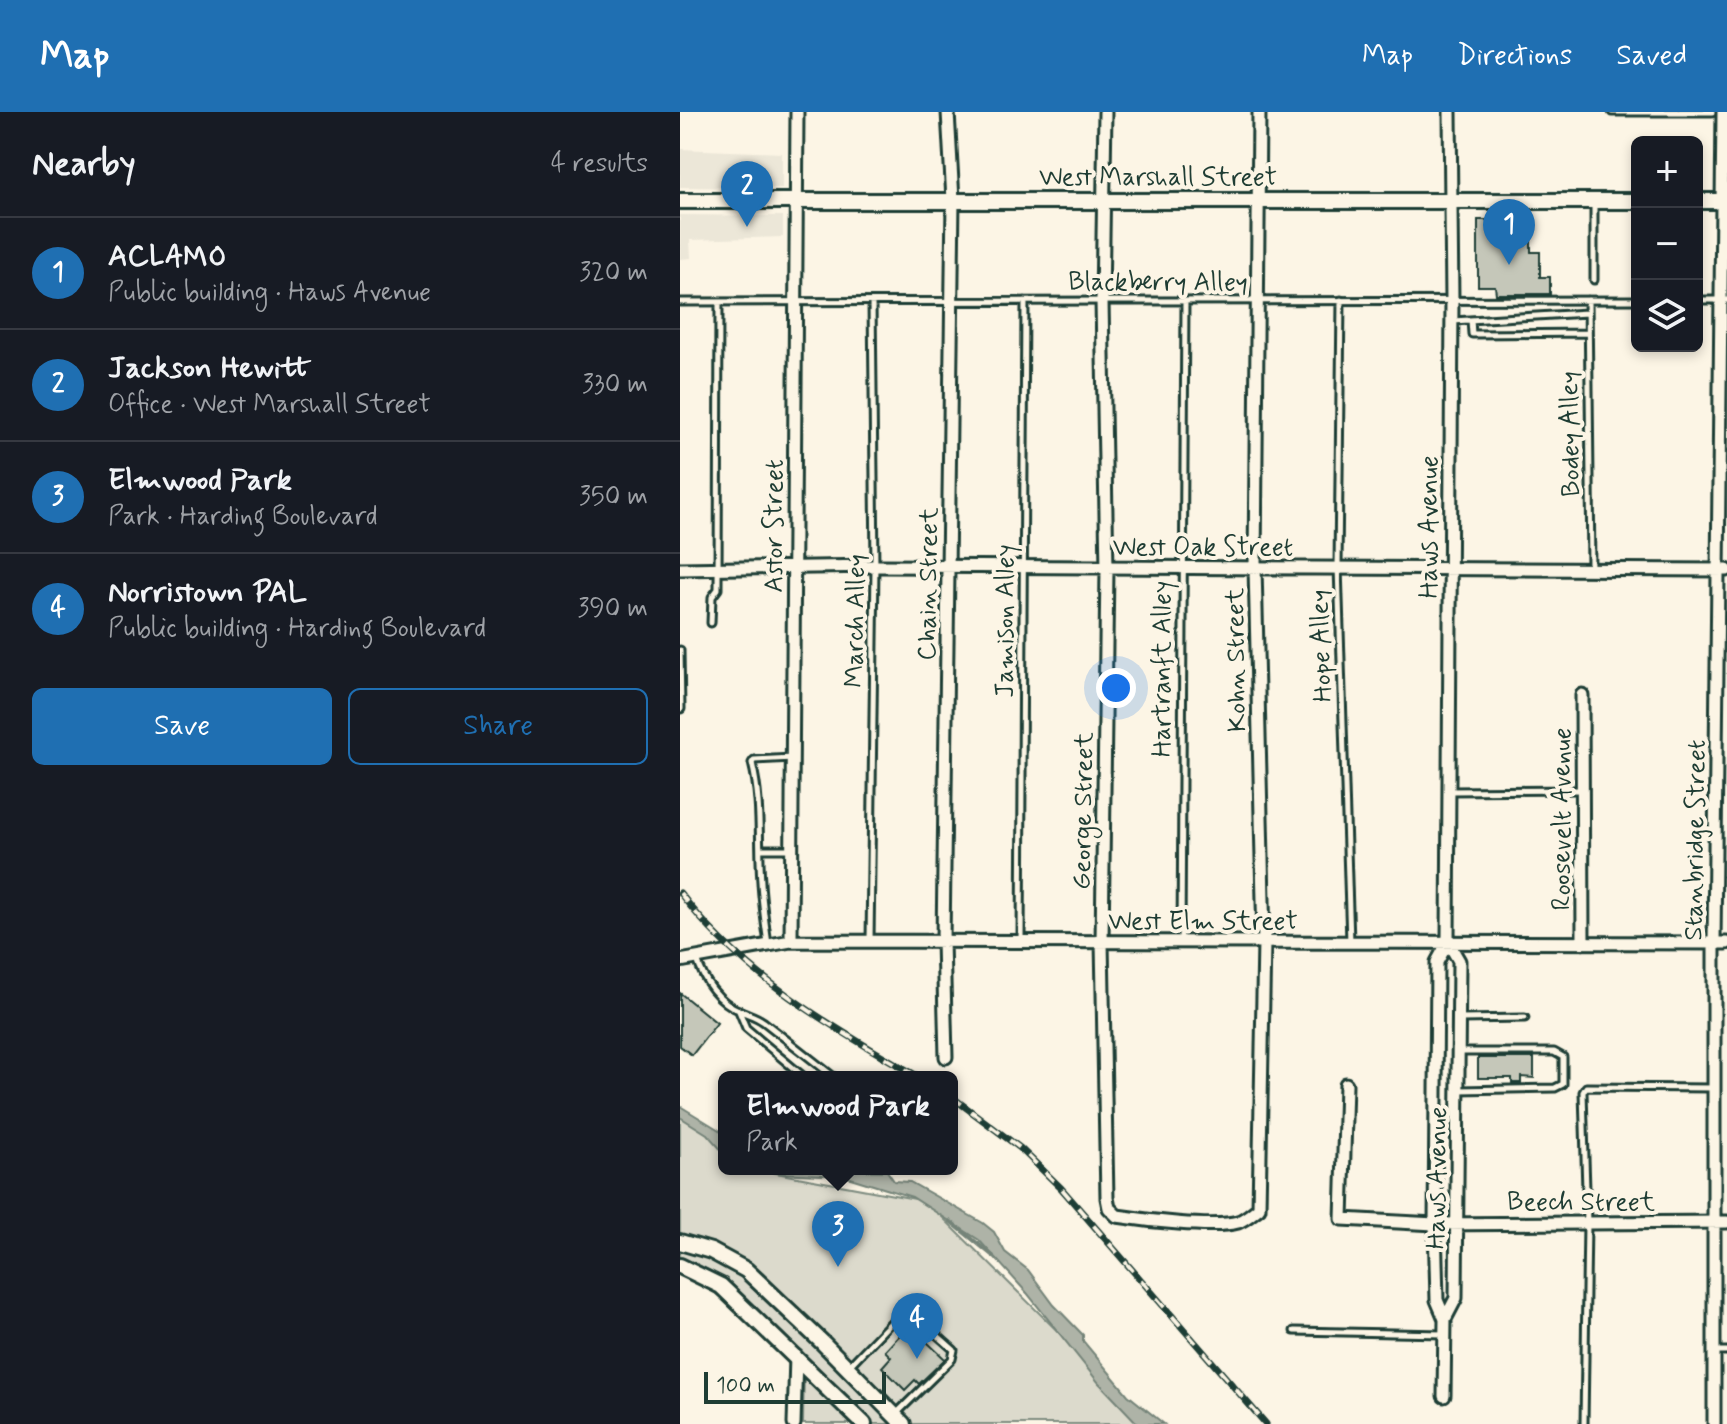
<!DOCTYPE html>
<meta charset="utf-8">
<style>
:root{--surface:#171b24;--page:#20242c;--text:#f1f3f6;--muted:#9ea1a6;--line:#363941;--accent:#1f6fb2}
body{margin:0;font-family:Mynerve,sans-serif;background:var(--page);color:var(--text)}
.controls{position:absolute;right:24px;top:24px;display:grid;overflow:hidden;border-radius:12px;box-shadow:0 4px 12px #0003}
.controls button{width:72px;height:72px;display:grid;place-items:center;padding:0;border:0;border-bottom:2px solid var(--line);background:var(--surface);color:var(--text);font:40px sans-serif}
.scale{position:absolute;left:24px;bottom:20px;width:182px;box-sizing:border-box;padding-left:8px;border:4px solid #1f3d34;border-top:0;font-size:22px;line-height:28px;white-space:nowrap;color:#1f3d34;-webkit-text-stroke:6px #fcf5e5;paint-order:stroke}
.you{position:absolute;left:436px;top:576px;width:28px;height:28px;margin:-20px;border:6px solid #fff;border-radius:50%;background:#1a73e8;box-shadow:0 0 0 12px #1a73e833}
.badge{display:grid;place-items:center;width:52px;height:52px;border-radius:50%;background:var(--accent);color:#fff;font-size:26px;font-weight:700}
.pin{position:absolute;translate:-50% -66px;filter:drop-shadow(0 2px 4px #0008)}
.pin::after{content:'';position:absolute;top:42px;width:28px;height:24px;background:inherit;clip-path:polygon(0 0,100% 0,50% 100%)}
.popup{position:absolute;left:38px;top:959px;width:240px;height:104px;box-sizing:border-box;display:grid;place-content:center;border-radius:12px;background:var(--surface);filter:drop-shadow(0 2px 6px #0005);font-size:26px;white-space:nowrap;color:var(--muted)}
.popup b{font-size:30px;color:var(--text)}
.popup::after{content:'';position:absolute;left:50%;top:100%;margin-left:-16px;border:16px solid transparent;border-top-color:var(--surface)}
.list{margin:0;padding:0;list-style:none}
h2{display:flex;justify-content:space-between;align-items:center;height:104px;margin:0;padding:0 32px;font-size:34px}
h2 small{font-size:26px;font-weight:400;color:var(--muted)}
.list li{display:grid;grid-template-columns:52px 1fr auto;gap:24px;align-items:center;box-sizing:border-box;height:112px;padding:0 32px;border-top:2px solid var(--line)}
.list b{display:block;font-size:30px;white-space:nowrap}
.list p{margin:0;font-size:26px;white-space:nowrap;color:var(--muted)}
.list em{font-size:26px;font-style:normal;color:var(--muted)}
.actions{display:flex;gap:16px;padding:24px 32px}
.actions a{flex:1;padding:18px 0;border:2px solid var(--accent);border-radius:12px;text-align:center;font-size:28px;color:var(--accent)}
.actions .main{background:var(--accent);color:#fff}
.icon{flex:none;width:44px;height:44px;fill:none;stroke:currentColor;stroke-width:2;stroke-linecap:round;stroke-linejoin:round}
.map{position:relative;flex:none;width:1047px;height:1312px;overflow:hidden}
header{display:flex;align-items:center;gap:48px;box-sizing:border-box;height:112px;padding:0 40px;background:var(--accent);color:#fff}
header strong{font-size:38px}
nav{display:flex;gap:44px;margin-inline-start:auto;font-size:28px}
main{display:flex}
aside{flex:1;background:var(--surface)}
.map>svg:first-child{display:block}
</style>
<header>
<strong>Map</strong>
<nav><a>Map</a><a>Directions</a><a>Saved</a></nav>
</header>
<main>
<aside>
<h2>Nearby<small>4 results</small></h2>
<ul class="list">
<li><span class="badge">1</span><div><b>ACLAMO</b><p>Public building · Haws Avenue</p></div><em>320 m</em></li>
<li><span class="badge">2</span><div><b>Jackson Hewitt</b><p>Office · West Marshall Street</p></div><em>330 m</em></li>
<li><span class="badge">3</span><div><b>Elmwood Park</b><p>Park · Harding Boulevard</p></div><em>350 m</em></li>
<li><span class="badge">4</span><div><b>Norristown PAL</b><p>Public building · Harding Boulevard</p></div><em>390 m</em></li>
</ul>
<div class="actions"><a class="main">Save</a><a>Share</a></div>
</aside>
<div class="map">
<svg width="1047" height="1312" viewBox="0 0 1047 1312">
<rect width="100%" height="100%" fill="#fcf5e5"/>
<filter id="ink" filterUnits="userSpaceOnUse"><feTurbulence type="fractalNoise" baseFrequency=".0125" numOctaves="2"/><feDisplacementMap in="SourceGraphic" scale="16" xChannelSelector="R" yChannelSelector="G"/><feConvolveMatrix kernelMatrix="1 2 1 2 8 2 1 2 1" color-interpolation-filters="sRGB"/></filter>
<g filter="url(#ink)">
<path fill="#ece7d8" d="M0 37 102 41V76L0 75Z
M0 103 103 104V125L10 128 11 146 0 147Z"/>
<path fill="#dcdacc" stroke="#7e8c80" stroke-width="2" d="M0 998 44 1027V1057H89L96 1061 246 1089 446 1287 467 1312H183L107 1235 0 1155Z
M124 1258 178 1312H123Z"/>
<path fill="#aeb3a7" stroke="#758479" stroke-width="2" d="M0 994 44 1021V1041L27 1022 0 1005Z
M78 1057 207 1059 214 1069 230 1070 303 1111 314 1120 325 1140 348 1158 374 1193 403 1223V1229L448 1283 484 1312H458L419 1271 347 1181 299 1128 232 1085 164 1064 96 1061Z"/>
<g fill="none" stroke-linecap="round" stroke-linejoin="round">
<path stroke="#758479" stroke-width="4" d="M270 1109 313 1144"/>
</g>
<path fill="#c5c7b9" stroke="#1f3d34" stroke-width="2" d="M798 108H851V140H860V165H870V182H816L815 174H798Z
M0 881 37 911 12 943 0 934Z
M798 946H854V966L841 965V971H832V966H798Z
M229 1213 265 1247 239 1272 235 1268 225 1278 202 1255 211 1245 205 1239Z"/>
<g fill="none" stroke-linecap="round" stroke-linejoin="round">
<defs>
<path id="lane" d="M932 0H1032
M914 90V168
M661 188 658 455 670 830
M908 188 911 456
M1017 188H1047
M0 190 957 188
M791 208 792 222 907 221
M773 209 907 201
M31 511 32 485 38 477 39 190
M0 538 1 597
M770 679 902 678
M81 737H111
M341 828 345 189
M501 828 505 189
M190 829 195 454 192 190
M88 832C85 811 82 790 81 770 78 730 82 690 72 651L74 648 113 646
M17 847C23 868 39 891 61 899 70 903 76 904 84 910L154 965
M59 899 66 916 124 965
M780 907 845 906
M779 978 875 976 883 972V945L874 940H780
M614 1219 764 1222
M1035 1239H1047
M170 1253 221 1200 230 1199 274 1238 272 1247 215 1303
M904 1312 907 1111 903 980 906 975 1034 976"/>
<path id="street" d="M425 0 422 189 427 457 422 830 427 1086 429 1096 437 1104C463 1108 534 1117 558 1110 566 1107 572 1101 579 1096L584 830 575 455 579 0
M0 457 195 454 1047 458
M902 583 903 831
M111 829 117 0
M0 849 111 829 1047 831
M266 945 263 829 273 88 268 0
M666 972 662 1107 755 1112 1047 1110
M765 1207 776 1186 779 849 768 830
M764 1284 765 1207 757 1188 755 1112 757 850 768 830 772 188 770 0
M114 1312 116 1244
M1034 1312V831L1043 0"/>
<path id="secondary" d="M0 89H957
M1017 89H1047
M0 1130 31 1139 66 1158 143 1231 223 1312
M0 1154 41 1174 184 1312"/>
</defs>
<use href="#lane" stroke="#1f3d34" stroke-width="11"/>
<use href="#street" stroke="#1f3d34" stroke-width="17"/>
<use href="#secondary" stroke="#1f3d34" stroke-width="20"/>
<use href="#lane" stroke="#fcf5e5" stroke-width="5"/>
<use href="#street" stroke="#fcf5e5" stroke-width="11"/>
<use href="#secondary" stroke="#fcf5e5" stroke-width="14"/>
<defs>
<path id="rail" d="M0 781C62 863 151 915 239 965
M272 985 340 1036 381 1076 586 1312"/>
</defs>
<use href="#rail" stroke="#1f3d34" stroke-width="7"/>
<use href="#rail" stroke="#fcf5e5" stroke-width="4" stroke-dasharray="12" stroke-linecap="butt"/>
</g>
</g>
<g text-anchor="middle" stroke-width="8" stroke-linejoin="round" paint-order="stroke">
<g font-size="26" fill="#1f3d34" stroke="#fcf5e5">
<text x="478" y="73">West Marshall Street</text>
<text x="478" y="178">Blackberry Alley</text>
<text transform="translate(889 322) rotate(-91)" y="9">Bodey Alley</text>
<text transform="translate(93 414) rotate(-90)" y="9">Astor Street</text>
<text transform="translate(748 415) rotate(-90)" y="9">Haws Avenue</text>
<text x="523" y="443">West Oak Street</text>
<text transform="translate(247 472) rotate(-89)" y="9">Chain Street</text>
<text transform="translate(174 509) rotate(-89)" y="9">March Alley</text>
<text transform="translate(324 509) rotate(-90)" y="9">Jamison Alley</text>
<text transform="translate(640 534) rotate(-92)" y="9">Hope Alley</text>
<text transform="translate(555 548) rotate(-91)" y="9">Kohn Street</text>
<text transform="translate(481 557) rotate(-90)" y="9">Hartranft Alley</text>
<text transform="translate(402 699) rotate(-89)" y="9">George Street</text>
<text transform="translate(881 707) rotate(-90)" y="9">Roosevelt Avenue</text>
<text transform="translate(1014 728) rotate(-89)" y="9">Stanbridge Street</text>
<text x="523" y="817">West Elm Street</text>
<text transform="translate(756 1066) rotate(-89)" y="9">Haws Avenue</text>
<text x="901" y="1098">Beech Street</text>
</g>
</g>
</svg>
<div class="controls">
<button>+</button>
<button>−</button>
<button><svg class="icon" aria-label="layers" viewBox="0 0 24 24"><path d="M12 4l9 5-9 5-9-5zM3 14l9 5 9-5"/></svg></button>
</div>
<div class="scale">100 m</div>
<div class="you"></div>
<div class="pin badge" style="left:829px;top:153px">1</div>
<div class="pin badge" style="left:67px;top:115px">2</div>
<div class="pin badge" style="left:158px;top:1155px">3</div>
<div class="popup"><b>Elmwood Park</b>Park</div>
<div class="pin badge" style="left:237px;top:1247px">4</div>
</div>
</main>
